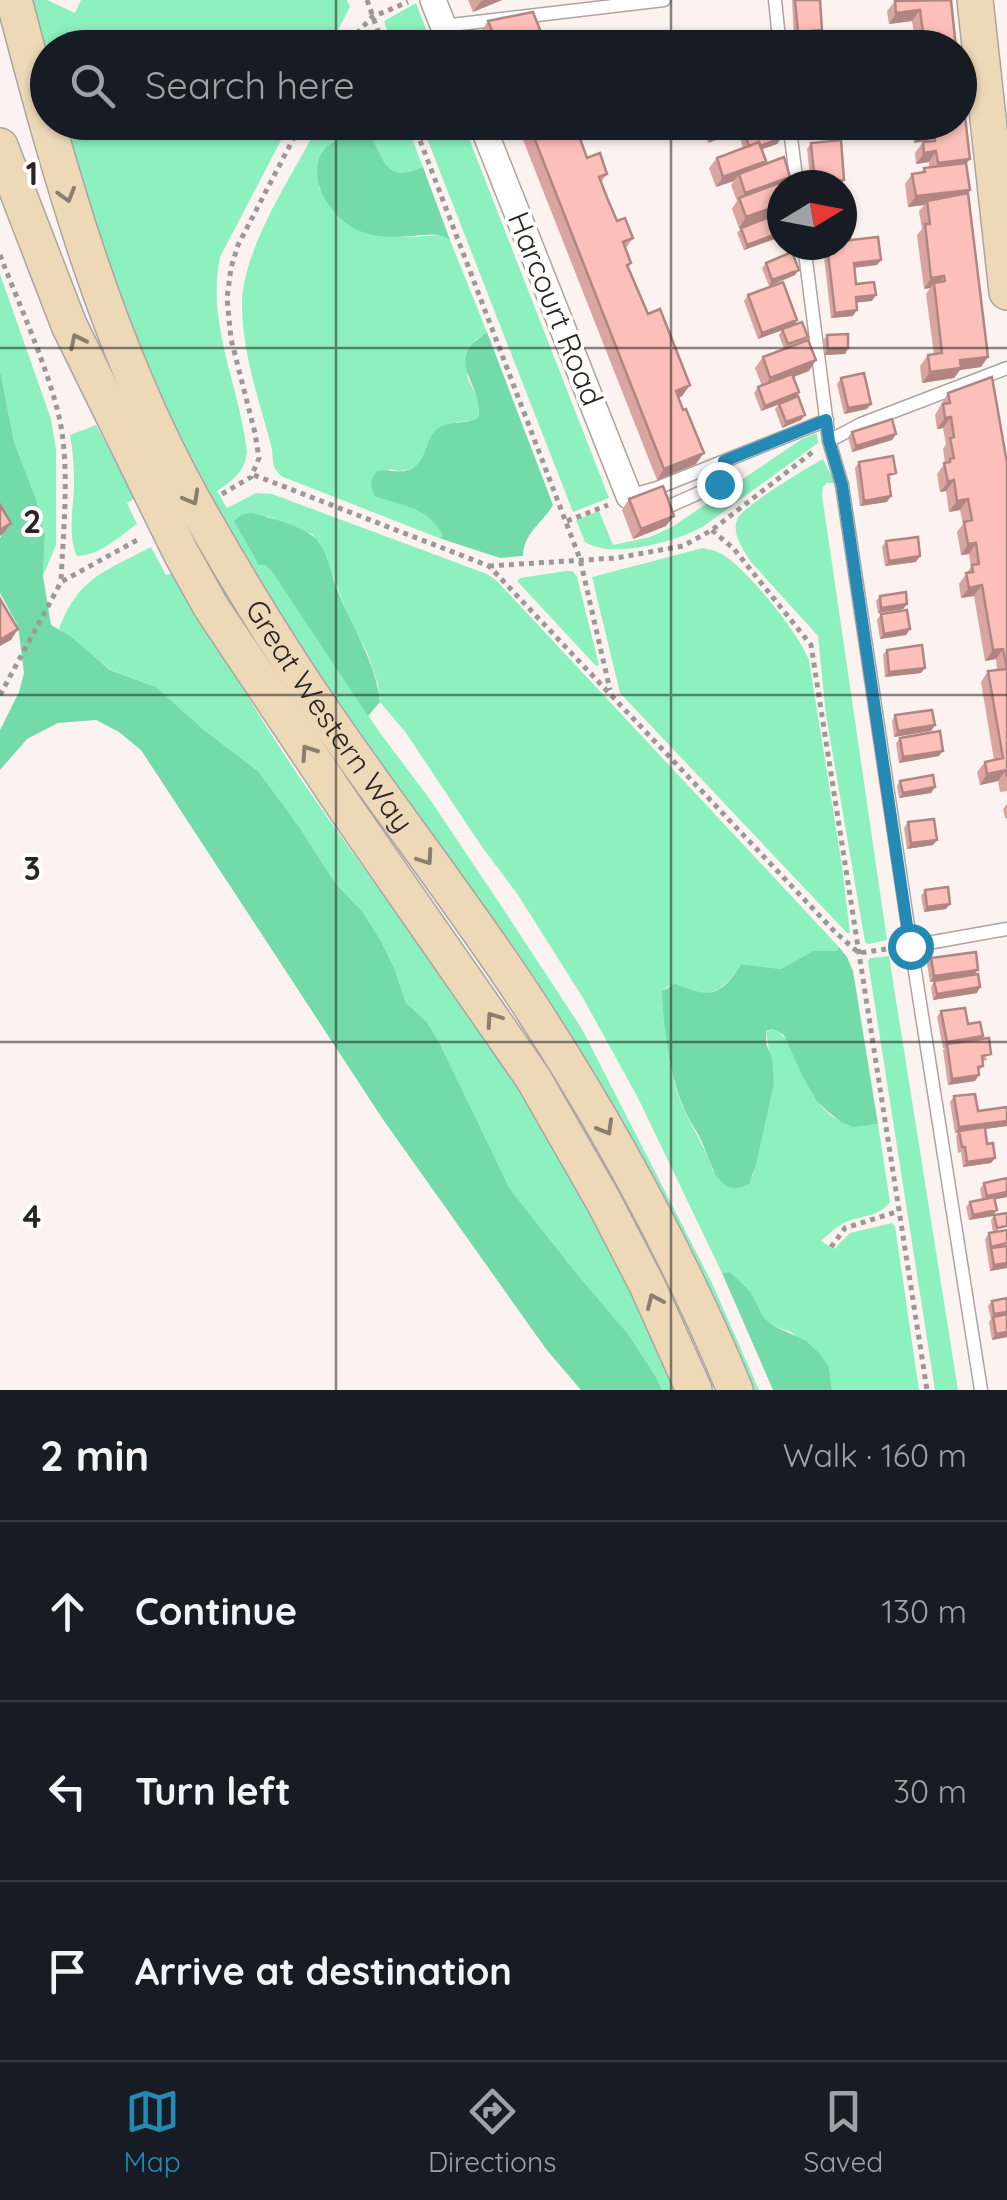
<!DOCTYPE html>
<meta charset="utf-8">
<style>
:root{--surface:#171b24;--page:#242831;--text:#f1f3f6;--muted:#9ea1a6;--line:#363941;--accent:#258ab3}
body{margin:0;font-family:Quicksand,sans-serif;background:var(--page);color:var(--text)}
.compass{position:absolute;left:767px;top:170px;width:90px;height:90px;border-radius:50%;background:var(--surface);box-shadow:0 2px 8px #0004;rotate:80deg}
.stop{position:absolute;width:30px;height:30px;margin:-22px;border:8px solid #258ab3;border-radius:50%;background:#fff}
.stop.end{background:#258ab3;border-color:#fff;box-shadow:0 2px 10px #0008}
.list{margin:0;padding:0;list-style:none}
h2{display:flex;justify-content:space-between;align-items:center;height:130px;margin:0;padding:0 40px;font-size:42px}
h2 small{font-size:32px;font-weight:400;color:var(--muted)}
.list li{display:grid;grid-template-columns:65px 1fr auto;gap:30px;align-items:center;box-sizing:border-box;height:180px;padding:0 40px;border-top:2px solid var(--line)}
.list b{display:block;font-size:38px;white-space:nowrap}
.list em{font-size:32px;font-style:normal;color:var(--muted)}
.icon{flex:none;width:55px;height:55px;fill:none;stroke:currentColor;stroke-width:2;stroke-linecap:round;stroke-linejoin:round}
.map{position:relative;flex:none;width:1007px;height:1390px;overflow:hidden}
.search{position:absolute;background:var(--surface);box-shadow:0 2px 8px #0004;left:30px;right:30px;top:30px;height:110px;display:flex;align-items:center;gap:25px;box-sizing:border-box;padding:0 35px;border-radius:55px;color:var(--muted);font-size:38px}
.sheet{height:670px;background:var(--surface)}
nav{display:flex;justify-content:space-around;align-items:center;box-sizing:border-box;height:140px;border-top:2px solid var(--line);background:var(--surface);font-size:28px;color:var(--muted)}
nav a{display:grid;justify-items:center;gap:5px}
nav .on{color:var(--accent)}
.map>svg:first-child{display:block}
</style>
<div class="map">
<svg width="1007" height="1390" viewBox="0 0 1007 1390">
<rect width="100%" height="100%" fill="#fcf3f0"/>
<path fill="#8cf1bf" d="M31 0H47L75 13 81 0H347L350 7 329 47 48 48 47 77Z
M416 3 433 47H393L384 21Z
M59 123H290L220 257C206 324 240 387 247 452 245 472 232 481 217 491L227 508 256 493 272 494 487 574 496 580 839 947 837 951H813L781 969 741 964C717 1001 706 995 668 986L662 991C663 1031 669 1078 686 1114 696 1134 706 1150 713 1171L753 1176 774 1082 766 1032 773 1029C817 1051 796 1135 878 1124L890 1202C879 1216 867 1215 851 1220 839 1224 830 1233 821 1241L834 1249 850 1233 892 1223 895 1226 919 1390H832L829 1367 791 1332 774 1326 764 1318 750 1291 730 1272 722 1273 638 1098 583 998 518 895 482 847 406 733 380 702 378 684 367 652 350 621 323 549 312 534 267 516 265 565 272 570 378 730 429 798 500 904 582 1029 712 1283 759 1390H750L387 780 259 583 202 483 169 416 123 317Z
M320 123H406L423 167C388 182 386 165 373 140L362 136 347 137 332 142 322 152 319 187 325 198 370 234 407 237 443 235 450 240 487 332 475 340 467 377 479 401 478 418 473 421 457 422 424 456 419 465 410 469 399 471 389 469 401 503C419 509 436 519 443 536L439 538 283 477C272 470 273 461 272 449 260 403 242 353 242 306 241 250 294 172 320 123Z
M421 123H463L609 498 573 512Z
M0 274 51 419 56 449V545L43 576 45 533 36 499 14 442 0 370Z
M96 425 135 498 127 503 137 524C120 536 99 556 77 556 67 534 74 506 74 484 74 467 73 451 70 435Z
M817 433 818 443 704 526C678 541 612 560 585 542L576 520 599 511 613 545 650 537 672 527 802 439Z
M823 459 835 483H827L823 487 822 495 887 940 868 944 865 942 826 715 818 636 751 562C744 550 730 533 738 518 746 504 807 468 823 459Z
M151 547 166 575 176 572C217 647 260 720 309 791 362 868 420 942 473 1019 551 1132 621 1263 676 1390H662L656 1377 628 1334 577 1274 510 1189 439 1042 427 1022 406 1003 395 970 381 941 362 911 335 883 300 828 259 772 204 730 156 687 111 670 59 629C79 577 104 572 151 547Z
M703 548C711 550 718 551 725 556 750 573 798 632 809 660L842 866 850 933H847L620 693 592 577Z
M566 571H573L577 577 599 665 596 666 517 581 520 578Z
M889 956 958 1390H935L868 961 870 958Z"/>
<path fill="#73daa9" d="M362 135 373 140C386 165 388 182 423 167L450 240C438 232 426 235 413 236 372 239 347 234 325 199 317 186 314 168 321 154 330 139 346 137 362 135Z
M487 332 553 505C542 524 524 532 523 556L500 558 439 538 443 536C429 507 402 506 375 496 369 486 371 480 377 471 388 469 398 473 408 470 429 464 423 437 440 427 453 420 466 425 478 418 485 382 440 363 487 332Z
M0 370 14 442 36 499 45 534 43 576 51 625 70 636 110 670 156 687 204 730 259 772 300 828 335 883 362 911 381 941 395 970 406 1003 427 1022 439 1042 510 1189 577 1274 628 1334 656 1377 662 1390H581L546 1349 382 1118 141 750 119 732 96 720 58 723 27 739 0 770V730L19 692 24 673 18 626 0 593V538L3 533 0 528Z
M251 513C266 516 305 527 315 538 329 552 331 576 339 594 353 630 376 662 380 702L368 716 272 571 265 565H259L234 521 241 515Z
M839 947 847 957 853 971 878 1124 853 1127 841 1122 827 1111 817 1101 804 1079 784 1035 773 1029 766 1031V1043L772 1058 774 1083 756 1165 749 1184C717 1201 711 1160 701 1140 696 1130 690 1122 686 1113 669 1076 663 1030 662 991L675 984C709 998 721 997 741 964L781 969 813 951H837Z
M730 1272 750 1291 764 1318 774 1326 806 1341 820 1354 829 1367 832 1390H773L722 1273Z"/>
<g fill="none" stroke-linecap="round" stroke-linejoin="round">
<defs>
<path id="lane" d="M775 0 780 48
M443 26 664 0
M789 122 797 185
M804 245 829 441 842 485 911 946 981 1390
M829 441 861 424 1007 368
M629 496 657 488 827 420
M662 500 665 508 719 484 730 476 724 461
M911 946 1007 929"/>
<path id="street" d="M433 0 452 48
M481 122 629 496"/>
<g id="secondary">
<path id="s1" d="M14 0C59 171 106 343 192 499 233 572 277 645 325 715 389 808 459 898 522 993 605 1119 677 1250 735 1390"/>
<path d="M975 0 1007 292"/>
<path d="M0 146 69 325 181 553 211 607 344 806 533 1078 604 1202 647 1285 694 1390"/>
</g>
</defs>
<use href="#lane" stroke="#aca4a1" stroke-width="15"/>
<use href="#street" stroke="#aca4a1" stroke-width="28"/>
<use href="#secondary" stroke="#aca4a1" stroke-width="38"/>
<path stroke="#9e9895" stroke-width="5" stroke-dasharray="5 5" stroke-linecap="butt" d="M367 0 384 48
M343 48 372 17 408 2
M413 122 580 559 610 690
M0 255C20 307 48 367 60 421 70 471 63 532 61 582
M254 475 489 566 836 933 859 953 893 948
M222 494 251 477 259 458 255 433 231 339 227 298 231 268 238 245 302 122
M567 521 608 505
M712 530 734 549 811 645 927 1390
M489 566 616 558 683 546 712 530 814 451
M0 695 61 582 139 539
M831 1247 845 1228 899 1211"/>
<use href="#lane" stroke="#fff" stroke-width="12"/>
<use href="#street" stroke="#fff" stroke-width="25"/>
<use href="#secondary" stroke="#edd9b8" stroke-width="35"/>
</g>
<path fill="#daa4a0" d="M468 0H502L473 12Z
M792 0H820L818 36 794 38Z
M951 0 956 48H905V44L914 33 912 21 889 24 887 11 895 1Z
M488 21 547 48H487L481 32Z
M516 122H574L587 158 607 174 601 182 617 221 633 238 626 248 631 263 628 268 648 314 690 385 682 396 679 398 696 464 657 480Z
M703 122H760L781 138 777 144 761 149 763 165 782 185 779 214H777L780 237 744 250 737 233 741 228 750 224 739 228 732 209 737 201 731 185 734 181 716 187 709 168 717 158 743 148 739 135 742 130 708 143 702 124Z
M914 122H960L970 190 967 194 981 367 960 370 954 378 922 383 920 366 928 355 934 354 926 294 930 288 924 289 917 235 922 229 919 211 924 205 908 207 905 184 912 174 921 173 924 168H929V162L916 164 915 153 923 142 926 141 914 143 912 126Z
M811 143 841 185H811L807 149Z
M850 238 848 240 877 265 854 268 856 284 872 301 856 302 853 316 831 318 823 248 824 246H819V245H842Z
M766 263 795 275 769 286 762 268Z
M748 295 797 320 794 325 808 337 805 341 809 371 793 377 796 397 801 420 782 428 775 409 778 405 761 411 754 393 758 387 762 386 755 368 763 357 784 349 779 335 782 330 758 339 744 301Z
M827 335 848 348 845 354 824 355 823 341Z
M841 378 867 409 844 414 837 384Z
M948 393 1007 463V791L1000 792 998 781 980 785 977 772 985 762 994 760 981 682 988 671 997 670 996 659 985 661 974 596 961 598 959 584 971 567 969 554 961 555 957 532 963 524 960 510 949 512 946 491 940 492 937 474 945 463 943 449 946 444 943 428 937 429 935 415Z
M852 432 896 434 892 440 852 452 848 437Z
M859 462 892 479H889L887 502 860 506 855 468Z
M629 499 666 526 633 539 622 510Z
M886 541 916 562 885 566 882 547Z
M880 596 907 604 903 609 878 613 876 601Z
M881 614 910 629 906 635 880 639 877 620Z
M887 650 925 668 921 673 885 677 883 655Z
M895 715 935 725 931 731 894 737 892 721Z
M900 738 939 756 899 763 896 743Z
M900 781 935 787 931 793 899 798 897 786Z
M1007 804V818H1005L1003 809Z
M908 822 937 840 933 845 907 849 904 828Z
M925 890 946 909 924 912 921 896Z
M931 958 975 974 977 993 933 1000 931 987 934 981 930 982 927 963Z
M941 1011 968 1024 983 1036 981 1039 987 1060 982 1061 983 1066 978 1072 979 1075 975 1081 948 1085 943 1050 945 1048H943L937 1017Z
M954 1096 978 1111 1007 1107V1126L985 1129 987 1144 995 1158 991 1163 963 1167 961 1152 958 1153 956 1136 958 1132 955 1133 950 1102Z
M984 1183 1007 1197 995 1199 993 1216 969 1220 966 1207 970 1202 982 1199 980 1189Z
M994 1215 1007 1268 990 1271 985 1239 989 1233H993L991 1220Z
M992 1301 1007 1337 992 1340 989 1322 991 1319 988 1306Z"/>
<path fill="#b18682" d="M484 0H502L473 12 481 1Z
M920 10 912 21 889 24 896 13Z
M822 30 818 36 794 38 798 32Z
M741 122H760L708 143 716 132Z
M806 122H829L828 124 803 127Z
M934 131 926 141 914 143 922 132Z
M781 138 777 144 746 155 750 150Z
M936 151 929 162 916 164 924 153Z
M970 159 962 169 930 173 938 163Z
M766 161 758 172 739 174 734 181 716 187 723 177Z
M790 177 784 185H782V188L741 202 740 200 745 193Z
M844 180 841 185H814L815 183Z
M970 190 962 200 927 201 924 205 908 207 916 196Z
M782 204V209L779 214 739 228 746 217Z
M782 232 780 237 744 250 747 245Z
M881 260 877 265 850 268 854 263Z
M799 270 795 275 769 286 772 280Z
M944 276 937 287 934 283 930 288 924 289 931 278Z
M876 295 872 301 852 303 856 297Z
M857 310 853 316 831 318 835 313Z
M797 320 794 326 758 339 762 333Z
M848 348 845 354 824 355 828 349Z
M988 357 981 367 960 370 954 378 922 383 930 372 960 360Z
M816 360 809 371 763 389 770 378Z
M690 385 682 396 669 402 676 391Z
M799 392 795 398 761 411 765 406Z
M871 404 867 409 844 414 848 408Z
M805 415 801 420 782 428 786 422Z
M951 417 943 428 937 429 945 418Z
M896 434 892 440 852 452 856 446Z
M704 453 696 464 657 480 664 469Z
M954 480 946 491 940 492 948 482Z
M891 496 887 502 860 506 864 501Z
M968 499 960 510 949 512 957 501Z
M674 516 666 526 633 539 641 529Z
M11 523 4 533 0 536V530Z
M976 543 969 554 961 555 968 544Z
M920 556 916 562 885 566 889 561Z
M982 585 974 596 961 598 969 588Z
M907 604 903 609 878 613 881 608Z
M18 629 11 640 0 646V640Z
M910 629 906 635 880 639 884 634Z
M1003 649 996 659 985 661 993 650Z
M925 668 921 673 885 677 889 672Z
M935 725 931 731 894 737 898 731Z
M943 751 939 756 899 763 903 757Z
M1006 770 998 781 980 785 987 774Z
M935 787 931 793 899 798 903 793Z
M937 840 933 845 907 849 911 843Z
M950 904 946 909 924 912 927 907Z
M978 970 974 975 930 982 934 976Z
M980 987 977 993 933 1000 937 994Z
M983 1036 979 1042 947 1044 943 1048 947 1042Z
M979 1075 975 1081 948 1085 952 1079Z
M1007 1121V1126L955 1133 959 1127Z
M995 1158 991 1163 963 1167 967 1162Z
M1007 1192V1197L983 1202 987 1196Z
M997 1210 993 1216 969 1220 973 1215Z
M1007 1263V1268L990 1271 994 1265Z
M1007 1332V1337L992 1340 996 1334Z"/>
<path fill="#fdbfba" stroke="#b18682" stroke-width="2.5" d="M795 0H820L822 30 798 32Z
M951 0 956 48H908L914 46 912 33 923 32 920 10 896 13 895 1Z
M533 12 547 48H499L488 21Z
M846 33 847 48H805L804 38Z
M960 74 970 159 938 163 936 151 924 153 923 142 935 141 934 131 922 132 920 122H960Z
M528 122H574L587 158 600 153 607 174 599 177 608 200 617 221 625 218 633 238 623 242 631 263 627 265 648 314 660 309 690 385 676 391 683 410 686 409 704 453 664 469Z
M712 122H741L716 132Z
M762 122H780L781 138 760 146 759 142 749 146 743 129Z
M841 140 844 180 815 183 811 143Z
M759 142 766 161 723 177 717 158Z
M784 157 790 177 745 193 739 174Z
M966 163 970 190 916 196 912 174 925 172 924 168Z
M779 183 782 191V204L746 217 739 198Z
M844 189 850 238 842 239V190Z
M968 193 988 357 960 360 961 368 930 372 928 355 942 353 934 283 945 281 944 276 931 278 925 224H930L927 201Z
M777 214 782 232 747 245 741 228Z
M878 237 881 260 854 263 856 284 874 282 876 295 856 297 857 310 835 313 827 245H842V241Z
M792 252 799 270 772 280 766 263Z
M783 282 797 320 762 333 748 295Z
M802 322 808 337 788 344 782 329Z
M848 334V348L828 349 827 335Z
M808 340 816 360 770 378 763 357Z
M864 373 871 404 848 408 841 378Z
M792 374 799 392 765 406 758 387Z
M992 377 1007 463V777L1006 770 987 774 985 762 1003 758 988 671 1007 669 1003 649 993 650 982 585 969 588 966 573 973 572 972 565 979 564 976 543 968 544 964 522 972 520 968 499 957 501 954 480 948 482 944 463 950 462V459L954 458 950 438 954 437 951 417 945 418 943 404 950 403 948 393Z
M798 396 805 415 786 422 779 404Z
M892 419 896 434 856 446 852 432Z
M893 456 896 473 888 475 891 496 864 501 859 462Z
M663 486 674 516 641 529 629 499Z
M0 505 11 523 0 530Z
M918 537 920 556 889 561 886 541Z
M906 592 907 604 881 608 880 596Z
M0 599 18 629 0 640Z
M907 610 910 629 884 634 881 614Z
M922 645 925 668 889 672 887 650Z
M932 710 935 725 898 731 895 715Z
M940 731 943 751 903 757 900 738Z
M933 775 935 787 903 793 900 781Z
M934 819 937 840 911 843 908 822Z
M948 887 950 904 927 907 925 890Z
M976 952 978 970 934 976 931 958Z
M978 974 980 987 937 994 934 981Z
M965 1008 968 1024 980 1022 983 1036 947 1042 941 1011Z
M989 1038 991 1054 982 1056 983 1066 978 1067 979 1075 952 1079 947 1044Z
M975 1094 978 1111 1007 1107V1121L959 1127 954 1096Z
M985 1127 987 1144 993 1143 995 1158 967 1162 965 1147H962L959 1131Z
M1007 1178V1192L987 1196 984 1183Z
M994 1197 997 1210 973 1215 970 1202Z
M1007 1213V1226L997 1228 994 1215Z
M1007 1230V1243L991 1247 989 1233Z
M1007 1246V1263L994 1265 991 1248Z
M1007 1298V1312L994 1314 992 1301Z
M1007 1314V1332L996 1334 993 1317Z"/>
<defs><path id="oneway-chevron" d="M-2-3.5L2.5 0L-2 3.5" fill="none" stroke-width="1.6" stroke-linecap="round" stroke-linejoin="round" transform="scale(2.5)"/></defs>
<g stroke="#8a7f6e">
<use href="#oneway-chevron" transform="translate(67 195) rotate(74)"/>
<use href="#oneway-chevron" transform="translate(77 341) rotate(-116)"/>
<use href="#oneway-chevron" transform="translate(192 498) rotate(61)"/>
<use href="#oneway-chevron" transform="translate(308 752) rotate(-124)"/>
<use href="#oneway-chevron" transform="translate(426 858) rotate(55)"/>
<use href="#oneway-chevron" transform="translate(493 1019) rotate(-125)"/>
<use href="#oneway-chevron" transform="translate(606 1128) rotate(60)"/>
<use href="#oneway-chevron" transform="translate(654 1301) rotate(-114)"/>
</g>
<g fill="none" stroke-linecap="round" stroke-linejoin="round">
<path stroke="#258ab3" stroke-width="12" d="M719 484 730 476 724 461 826 420 829 441 842 485 910 946"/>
</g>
<path fill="none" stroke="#282523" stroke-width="2.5" stroke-opacity="0.55" d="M336 0V48M671 0V48M336 122V1390M671 122V1390M0 348H1007M0 695H1007M0 1042H1007"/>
<g text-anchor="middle" stroke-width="8" stroke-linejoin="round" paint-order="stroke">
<g font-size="30" fill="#282523" stroke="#fff">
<text transform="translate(555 309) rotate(68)" y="10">Harcourt Road</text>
<text dy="10" stroke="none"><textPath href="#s1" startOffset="788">Great Western Way</textPath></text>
</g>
</g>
<g font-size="32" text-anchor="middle" font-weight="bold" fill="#282523" stroke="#fff" stroke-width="8" stroke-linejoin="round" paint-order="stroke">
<text x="32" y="185">1</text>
<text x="32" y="533">2</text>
<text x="32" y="880">3</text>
<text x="32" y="1228">4</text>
</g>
</svg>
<svg class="compass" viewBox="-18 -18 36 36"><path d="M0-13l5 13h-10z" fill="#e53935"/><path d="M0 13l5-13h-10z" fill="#9ea1a6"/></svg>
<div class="stop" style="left:910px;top:946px"></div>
<div class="stop end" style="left:719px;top:484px"></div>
<div class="search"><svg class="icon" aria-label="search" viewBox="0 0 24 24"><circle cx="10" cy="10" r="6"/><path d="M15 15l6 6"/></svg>Search here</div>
</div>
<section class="sheet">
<h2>2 min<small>Walk · 160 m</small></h2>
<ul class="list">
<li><svg class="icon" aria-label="ahead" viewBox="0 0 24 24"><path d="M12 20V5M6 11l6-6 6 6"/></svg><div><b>Continue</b></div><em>130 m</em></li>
<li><svg class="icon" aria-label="left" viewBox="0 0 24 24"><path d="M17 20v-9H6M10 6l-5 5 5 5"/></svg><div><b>Turn left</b></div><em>30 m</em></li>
<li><svg class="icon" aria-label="arrive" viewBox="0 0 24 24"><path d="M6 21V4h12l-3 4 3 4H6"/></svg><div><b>Arrive at destination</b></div></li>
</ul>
</section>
<nav>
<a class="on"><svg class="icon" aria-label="map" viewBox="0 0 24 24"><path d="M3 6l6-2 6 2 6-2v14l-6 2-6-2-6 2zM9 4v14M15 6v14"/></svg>Map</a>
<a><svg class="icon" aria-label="directions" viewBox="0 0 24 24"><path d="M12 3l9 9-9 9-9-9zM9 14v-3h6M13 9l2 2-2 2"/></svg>Directions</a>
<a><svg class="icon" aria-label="saved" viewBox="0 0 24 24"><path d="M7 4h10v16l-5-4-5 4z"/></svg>Saved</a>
</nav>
